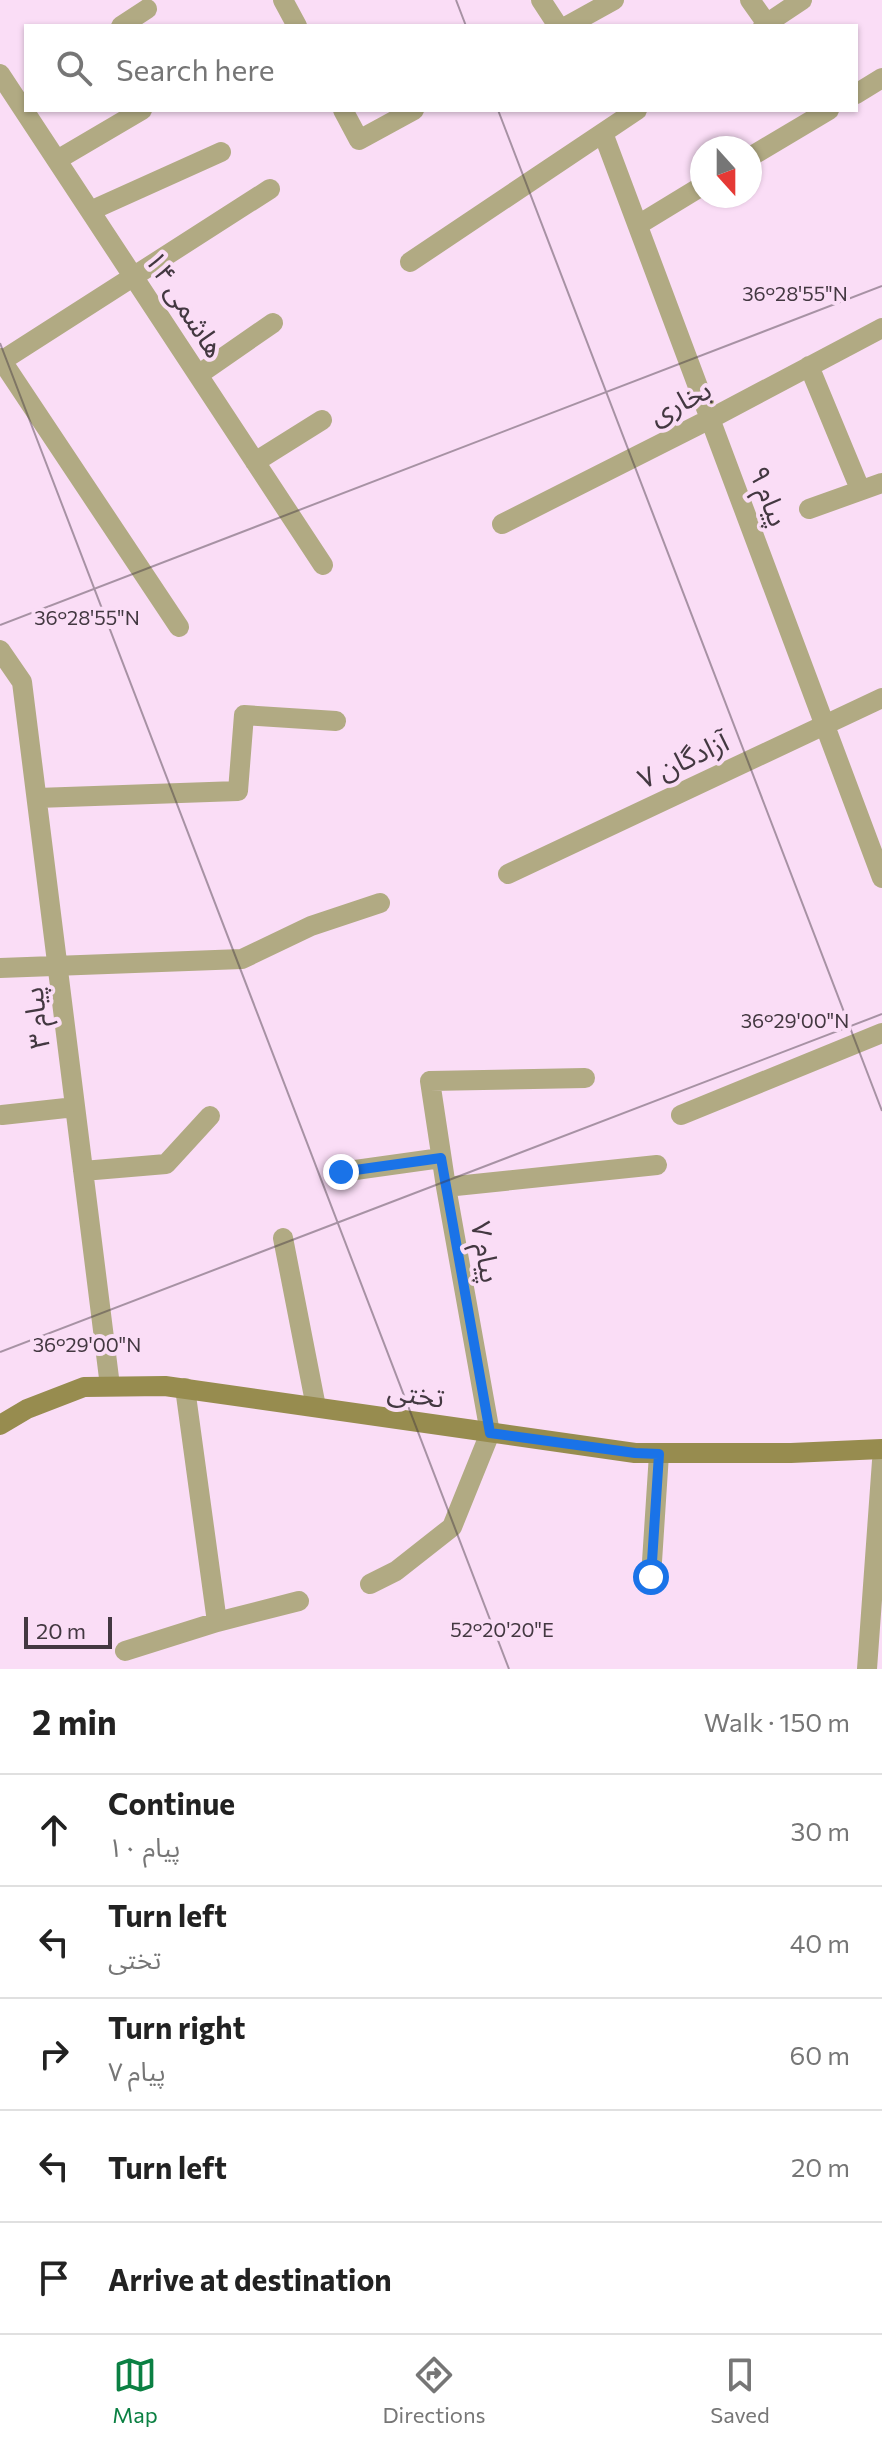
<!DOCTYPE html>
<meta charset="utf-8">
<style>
:root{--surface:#fff;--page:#f2f2f2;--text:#222;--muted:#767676;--line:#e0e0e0;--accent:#0b8043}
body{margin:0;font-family:Commissioner,"Noto Sans Arabic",sans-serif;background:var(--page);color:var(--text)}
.compass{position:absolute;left:690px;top:136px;width:72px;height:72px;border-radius:50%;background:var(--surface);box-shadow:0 2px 6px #0004;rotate:159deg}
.scale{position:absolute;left:24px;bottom:20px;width:88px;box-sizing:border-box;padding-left:8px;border:4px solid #433841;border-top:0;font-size:22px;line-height:28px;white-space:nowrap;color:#433841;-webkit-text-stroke:6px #faddf6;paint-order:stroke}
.stop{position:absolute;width:24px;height:24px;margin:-18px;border:6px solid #1a73e8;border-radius:50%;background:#fff}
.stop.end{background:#1a73e8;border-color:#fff;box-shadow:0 2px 8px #0008}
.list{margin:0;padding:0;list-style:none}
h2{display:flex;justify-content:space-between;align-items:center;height:104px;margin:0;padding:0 32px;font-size:34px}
h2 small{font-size:26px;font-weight:400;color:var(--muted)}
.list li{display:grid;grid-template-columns:52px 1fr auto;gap:24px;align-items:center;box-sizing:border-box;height:112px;padding:0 32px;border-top:2px solid var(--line)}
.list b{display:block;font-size:30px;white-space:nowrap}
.list p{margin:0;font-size:26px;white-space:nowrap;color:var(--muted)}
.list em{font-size:26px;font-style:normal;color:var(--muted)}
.icon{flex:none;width:44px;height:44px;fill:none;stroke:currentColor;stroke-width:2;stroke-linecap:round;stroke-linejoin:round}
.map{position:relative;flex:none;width:882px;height:1669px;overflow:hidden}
.search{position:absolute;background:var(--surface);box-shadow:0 2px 6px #0004;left:24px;right:24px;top:24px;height:88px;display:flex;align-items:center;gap:20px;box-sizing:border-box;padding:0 28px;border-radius:0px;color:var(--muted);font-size:30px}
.sheet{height:664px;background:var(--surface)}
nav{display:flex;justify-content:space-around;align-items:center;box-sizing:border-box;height:112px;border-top:2px solid var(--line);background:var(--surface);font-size:22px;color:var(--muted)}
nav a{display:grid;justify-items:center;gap:4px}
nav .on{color:var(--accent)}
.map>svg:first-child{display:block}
</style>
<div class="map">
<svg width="882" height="1669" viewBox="0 0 882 1669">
<rect width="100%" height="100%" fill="#faddf6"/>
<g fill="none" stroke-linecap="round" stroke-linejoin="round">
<path stroke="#b1aa83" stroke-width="20" d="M283 0 297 26
M541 0 558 26
M750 0 767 24
M121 26 147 9
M567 26 614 0
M763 26 802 0
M0 74 323 565
M856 94 882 78
M343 110 359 140 414 110
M603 133 882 878
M750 157 829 110
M57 160 142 110
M90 211 221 152
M638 225 702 186
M410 262 637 110
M0 358 179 627
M0 362 270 189
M809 366 860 489
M198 375 273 323
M255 462 322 420
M809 509 882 483
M502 524 710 419 882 328
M0 650 22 682 110 1386
M37 798 238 791 244 715 336 721
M508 874 882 698
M0 968 242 959 311 926 380 903
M2 1115 75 1107
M681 1115 882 1033
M83 1171 166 1164 210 1116
M341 1172 441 1158
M446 1187 657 1165
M283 1238 316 1407
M185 1388 217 1622
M651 1577 659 1454
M370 1584 396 1571 452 1527 490 1433 446 1187 430 1081 585 1078
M125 1651 217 1622 299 1601
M867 1669 882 1461"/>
<path stroke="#978c4f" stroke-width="20" d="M0 1425 27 1409 84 1387 165 1386 635 1453H791L882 1449"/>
</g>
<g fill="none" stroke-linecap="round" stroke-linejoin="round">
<path stroke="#1a73e8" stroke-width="10" d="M341 1172 441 1158 490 1433 635 1453 659 1454 651 1577"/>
</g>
<path fill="none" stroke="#433841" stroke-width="2" stroke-opacity="0.45" d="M456 0 466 26M498 110 882 1111M0 343 509 1669M0 625 882 286M0 1352 882 1014"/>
<g text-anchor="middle" stroke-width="8" stroke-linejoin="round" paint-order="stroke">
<g font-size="28" fill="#433841" stroke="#faddf6">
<text transform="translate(185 304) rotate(57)" y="10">هاشمی ۱۴</text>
<text transform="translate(680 402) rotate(-27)" y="10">بخاری</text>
<text transform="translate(769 496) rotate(69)" y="10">پیام ۹</text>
<text transform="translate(683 760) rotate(-25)" y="10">آزادگان ۷</text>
<text transform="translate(36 1018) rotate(-97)" y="10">پيام ۳</text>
<text transform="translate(486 1252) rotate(80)" y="10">پیام ۷</text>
<text transform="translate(416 1394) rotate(8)" y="10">تختی</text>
</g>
</g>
<g font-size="20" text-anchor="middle" fill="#433841" stroke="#faddf6" stroke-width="8" stroke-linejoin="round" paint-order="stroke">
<text x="795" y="301">36°28'55"N</text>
<text x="87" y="625">36°28'55"N</text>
<text x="795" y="1028">36°29'00"N</text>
<text x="87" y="1352">36°29'00"N</text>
<text x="502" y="1637">52°20'20"E</text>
</g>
</svg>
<svg class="compass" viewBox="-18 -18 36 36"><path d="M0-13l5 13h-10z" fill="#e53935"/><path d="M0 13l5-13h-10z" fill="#767676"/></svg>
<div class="scale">20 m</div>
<div class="stop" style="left:651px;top:1577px"></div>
<div class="stop end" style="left:341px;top:1172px"></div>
<div class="search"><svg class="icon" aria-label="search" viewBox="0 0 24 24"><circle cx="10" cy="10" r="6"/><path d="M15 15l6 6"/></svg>Search here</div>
</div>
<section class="sheet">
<h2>2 min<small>Walk · 150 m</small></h2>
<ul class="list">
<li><svg class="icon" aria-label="ahead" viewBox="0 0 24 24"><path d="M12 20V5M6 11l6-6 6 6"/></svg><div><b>Continue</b><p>پیام ۱۰</p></div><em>30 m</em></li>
<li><svg class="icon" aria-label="left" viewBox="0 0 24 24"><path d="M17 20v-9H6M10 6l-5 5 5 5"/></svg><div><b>Turn left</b><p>تختی</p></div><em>40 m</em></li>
<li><svg class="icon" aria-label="right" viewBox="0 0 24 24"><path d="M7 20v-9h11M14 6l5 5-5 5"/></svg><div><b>Turn right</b><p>پیام ۷</p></div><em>60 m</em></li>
<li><svg class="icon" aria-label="left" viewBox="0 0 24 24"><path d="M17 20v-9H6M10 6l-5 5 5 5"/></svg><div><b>Turn left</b></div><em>20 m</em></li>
<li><svg class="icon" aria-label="arrive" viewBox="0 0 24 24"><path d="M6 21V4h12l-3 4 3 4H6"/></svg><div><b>Arrive at destination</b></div></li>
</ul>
</section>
<nav>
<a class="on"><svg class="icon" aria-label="map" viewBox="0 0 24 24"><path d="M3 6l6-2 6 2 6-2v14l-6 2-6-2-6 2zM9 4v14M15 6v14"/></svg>Map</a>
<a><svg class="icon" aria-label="directions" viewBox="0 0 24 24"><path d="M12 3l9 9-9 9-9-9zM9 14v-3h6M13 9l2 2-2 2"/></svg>Directions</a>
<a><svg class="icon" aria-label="saved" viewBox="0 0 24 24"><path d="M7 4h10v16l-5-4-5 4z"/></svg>Saved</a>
</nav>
